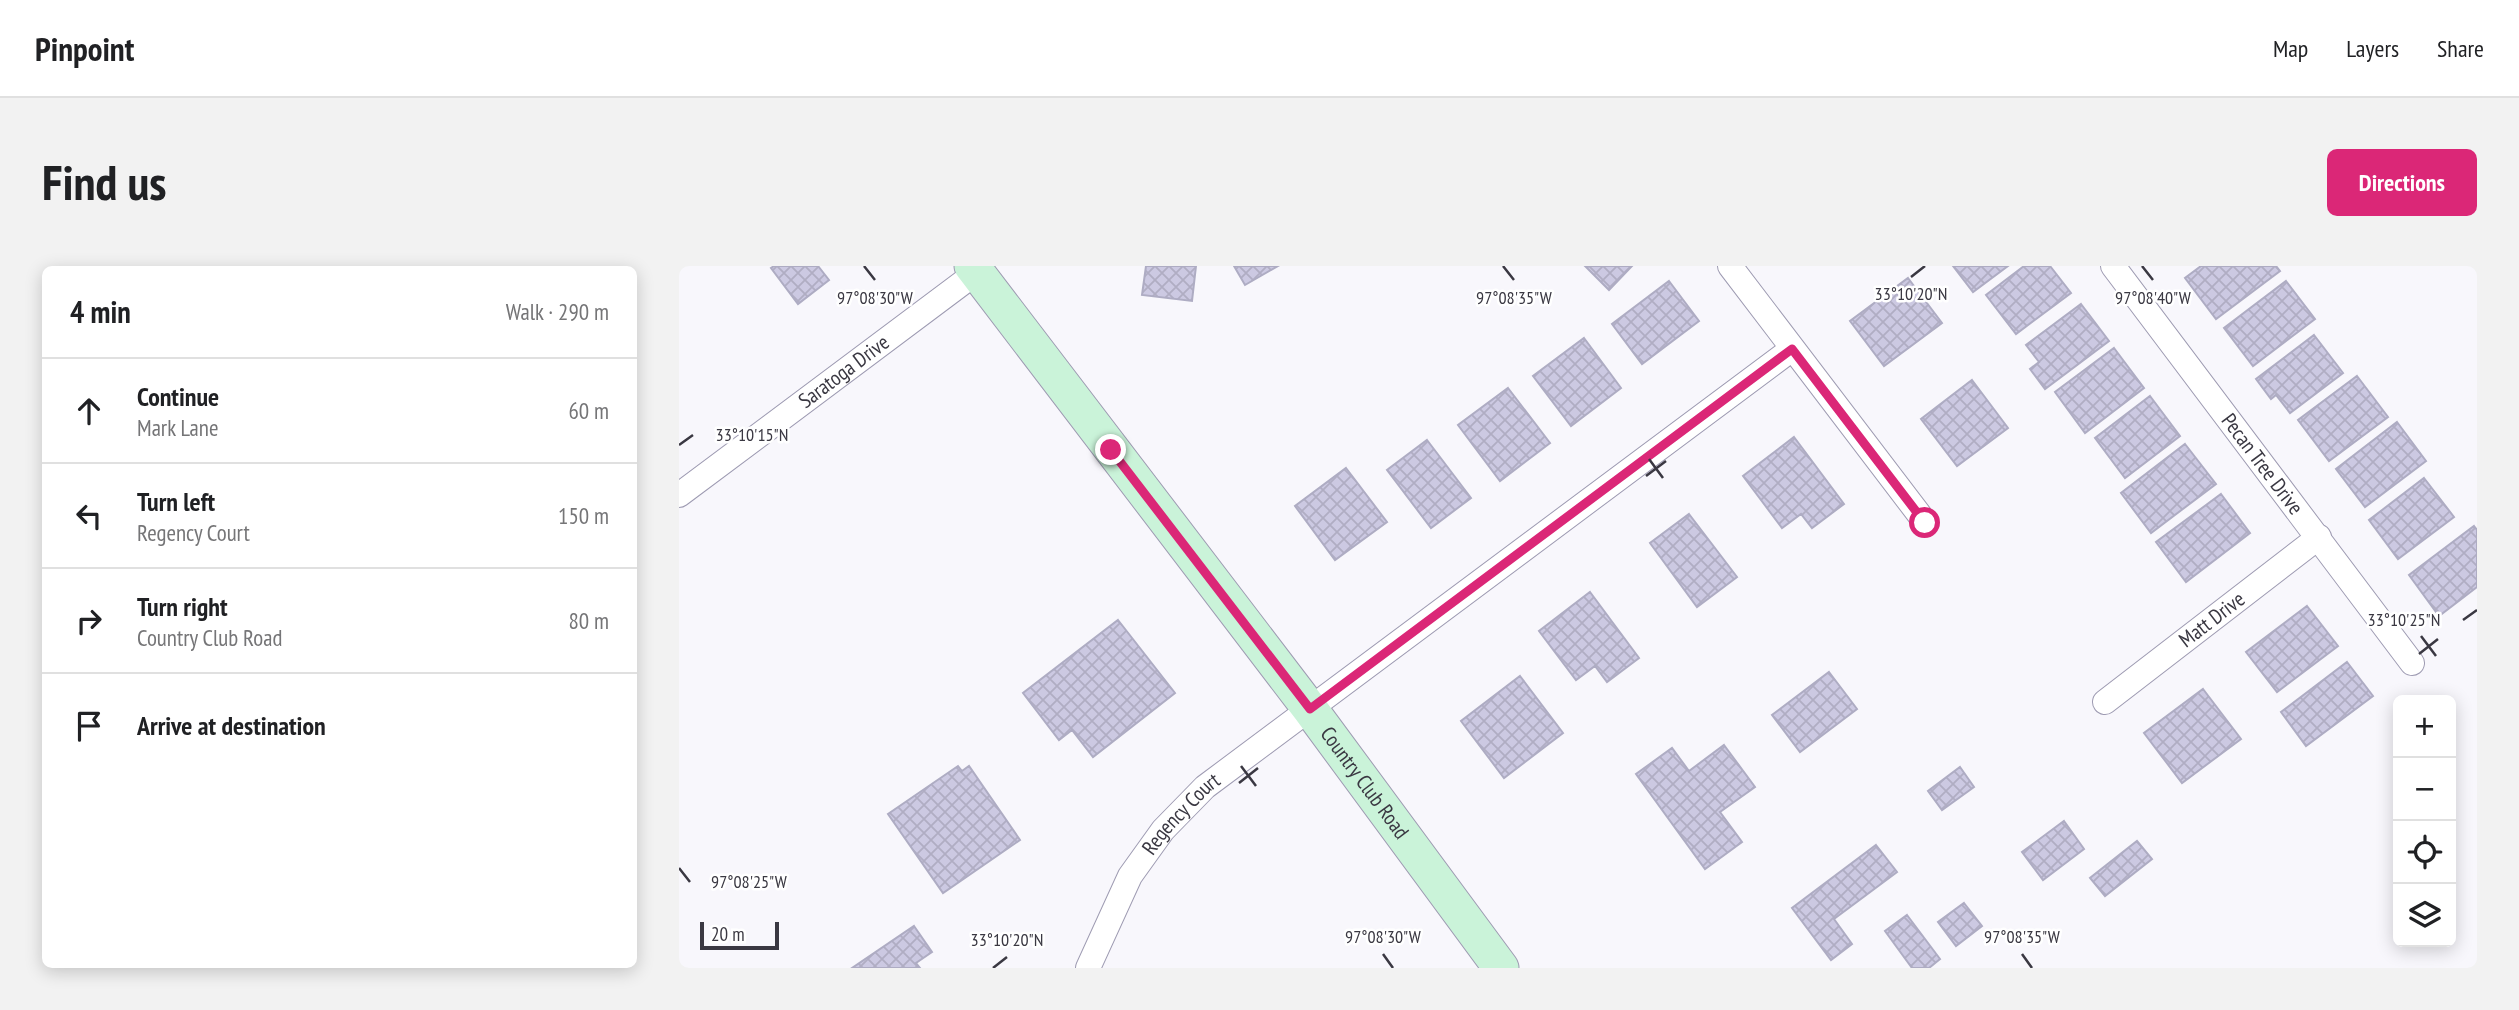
<!DOCTYPE html>
<meta charset="utf-8">
<style>
:root{--surface:#fff;--page:#f2f2f2;--text:#202124;--muted:#757577;--line:#e0e0e0;--accent:#db2777}
body{margin:0;font-family:"PT Sans Narrow",sans-serif;background:var(--page);color:var(--text)}
.controls{position:absolute;right:21px;bottom:21px;display:grid;overflow:hidden;border-radius:10px;box-shadow:0 4px 18px #0003}
.controls button{width:63px;height:63px;display:grid;place-items:center;padding:0;border:0;border-bottom:2px solid var(--line);background:var(--surface);color:var(--text);font:35px sans-serif}
.scale{position:absolute;left:21px;bottom:18px;width:79px;box-sizing:border-box;padding-left:7px;border:4px solid #3a3842;border-top:0;font-size:19px;line-height:24px;white-space:nowrap;color:#3a3842;-webkit-text-stroke:5px #fff;paint-order:stroke}
.stop{position:absolute;width:21px;height:21px;margin:-16px;border:5px solid #db2777;border-radius:50%;background:#fff}
.stop.end{background:#db2777;border-color:#fff;box-shadow:0 2px 7px #0008}
.list{margin:0;padding:0;list-style:none}
h2{display:flex;justify-content:space-between;align-items:center;height:91px;margin:0;padding:0 28px;font-size:30px}
h2 small{font-size:23px;font-weight:400;color:var(--muted)}
.list li{display:grid;grid-template-columns:46px 1fr auto;gap:21px;align-items:center;box-sizing:border-box;height:105px;padding:0 28px;border-top:2px solid var(--line)}
.list b{display:block;font-size:26px;white-space:nowrap}
.list p{margin:0;font-size:23px;white-space:nowrap;color:var(--muted)}
.list em{font-size:23px;font-style:normal;color:var(--muted)}
.icon{flex:none;width:38px;height:38px;fill:none;stroke:currentColor;stroke-width:2;stroke-linecap:round;stroke-linejoin:round}
.map{position:relative;flex:none;width:1798px;height:702px;overflow:hidden;border-radius:10px}
header{display:flex;align-items:center;gap:42px;box-sizing:border-box;height:98px;padding:0 35px;background:var(--surface);border-bottom:2px solid var(--line)}
header strong{font-size:33px}
nav{display:flex;gap:38px;margin-inline-start:auto;font-size:24px}
.intro{display:flex;align-items:center;justify-content:space-between;box-sizing:border-box;height:168px;padding:0 42px}
h1{margin:0;font-size:49px}
.button{padding:18px 32px;border-radius:10px;background:var(--accent);color:#fff;font-size:24px;font-weight:700}
main{display:flex;gap:42px;padding:0 42px}
aside{flex:1;background:var(--surface);border-radius:10px;box-shadow:0 4px 18px #0003}
.map>svg:first-child{display:block}
</style>
<header>
<strong>Pinpoint</strong>
<nav><a>Map</a><a>Layers</a><a>Share</a></nav>
</header>
<div class="intro"><h1>Find us</h1><a class="button">Directions</a></div>
<main>
<aside>
<h2>4 min<small>Walk · 290 m</small></h2>
<ul class="list">
<li><svg class="icon" aria-label="ahead" viewBox="0 0 24 24"><path d="M12 20V5M6 11l6-6 6 6"/></svg><div><b>Continue</b><p>Mark Lane</p></div><em>60 m</em></li>
<li><svg class="icon" aria-label="left" viewBox="0 0 24 24"><path d="M17 20v-9H6M10 6l-5 5 5 5"/></svg><div><b>Turn left</b><p>Regency Court</p></div><em>150 m</em></li>
<li><svg class="icon" aria-label="right" viewBox="0 0 24 24"><path d="M7 20v-9h11M14 6l5 5-5 5"/></svg><div><b>Turn right</b><p>Country Club Road</p></div><em>80 m</em></li>
<li><svg class="icon" aria-label="arrive" viewBox="0 0 24 24"><path d="M6 21V4h12l-3 4 3 4H6"/></svg><div><b>Arrive at destination</b></div></li>
</ul>
</aside>
<div class="map">
<svg width="1798" height="702" viewBox="0 0 1798 702">
<defs>
<pattern id="building-cross-hatch" width="8" height="8" patternUnits="userSpaceOnUse" patternTransform="scale(1.75)"><rect width="8" height="8" fill="#ccc9e2"/><path d="M0 0l8 8M0 8l8-8" fill="none" stroke="#b0adc3"/></pattern>
</defs>
<rect width="100%" height="100%" fill="#f8f7fc"/>
<path fill="url(#building-cross-hatch)" stroke="#aeacc3" stroke-width="2" d="M95 0H139L150 14 119 38 92 2Z
M467 0H517L513 35 463 29Z
M555 0H599L566 19Z
M906 0H953L930 24Z
M1274 0H1329L1294 26Z
M1345 0H1371L1392 27 1337 68 1307 29Z
M1522 0H1597L1601 5 1537 53 1506 12Z
M1229 12 1263 57 1205 100 1171 55Z
M990 15 1020 55 963 98 933 58Z
M1607 15 1636 53 1574 100 1545 62Z
M1402 38 1430 75 1366 123 1351 103 1360 96 1347 79Z
M1635 69 1664 107 1611 147 1597 129 1592 133 1577 113Z
M905 72 942 122 892 160 854 110Z
M1435 82 1465 122 1406 167 1376 126Z
M1678 110 1709 151 1650 195 1619 154Z
M1293 114 1329 162 1278 200 1242 153Z
M829 122 871 177 821 215 779 159Z
M1471 130 1501 170 1446 212 1416 172Z
M1718 156 1747 195 1686 241 1657 203Z
M1115 171 1165 238 1133 262 1122 248 1103 262 1064 210Z
M748 174 792 232 752 262 708 204Z
M1506 178 1537 218 1472 267 1442 227Z
M667 202 708 256 656 294 616 240Z
M1745 212 1775 251 1719 293 1690 254Z
M1542 228 1571 267 1507 316 1477 276Z
M1010 248 1058 311 1018 341 971 277Z
M1795 260 1798 264V321L1760 350 1730 309Z
M911 326 960 392 928 416 916 400 897 414 860 365Z
M1628 340 1659 380 1598 426 1567 386Z
M439 354 496 427 414 491 393 464 380 474 344 427Z
M1668 396 1694 430 1627 480 1602 446Z
M1150 406 1178 443 1121 486 1093 449Z
M841 410 884 467 825 512 782 455Z
M1524 423 1562 473 1503 517 1465 467Z
M1045 479 1076 521 1041 546 1063 576 1026 603 957 508 993 482 1010 505Z
M279 500 283 505 290 500 341 574 264 627 209 548Z
M1281 501 1295 521 1263 544 1249 525Z
M1385 555 1405 583 1364 614 1343 586Z
M1458 575 1473 593 1426 630 1411 612Z
M1197 579 1218 606 1155 653 1173 678 1152 694 1113 642Z
M1285 637 1303 660 1277 680 1259 656Z
M1228 649 1261 693 1250 702H1233L1206 665Z
M235 660 253 686 237 697 241 702H173Z"/>
<g fill="none" stroke-linecap="round" stroke-linejoin="round">
<defs>
<g id="minor">
<path d="M1051 0 1246 256"/>
<path id="s1" d="M1434 0 1733 397"/>
<path id="s2" d="M0 229 298 6"/>
<path id="s3" d="M1426 436 1640 271"/>
<path id="s4" d="M409 702 451 610 484 564 526 521 1113 83"/>
</g>
<g id="secondary">
<path id="s5" d="M293 0 631 443 822 702"/>
</g>
</defs>
<use href="#minor" stroke="#9e9bb2" stroke-width="26"/>
<use href="#secondary" stroke="#9e9bb2" stroke-width="37"/>
<use href="#minor" stroke="#fff" stroke-width="24"/>
<use href="#secondary" stroke="#caf3d9" stroke-width="35"/>
</g>
<g fill="none" stroke-linecap="round" stroke-linejoin="round">
<path stroke="#db2777" stroke-width="9" d="M432 184 631 443 1113 83 1246 257"/>
</g>
<path fill="none" stroke="#3a3842" stroke-width="2.5" d="M185 0 196 14M824 0 835 14M1463 0 1474 14M1232 11 1246 0M0 179 14 169M970 193 984 212M967 210 987 195M1784 354 1798 344M1742 370 1757 390M1740 388 1759 373M562 500 577 520M560 517 579 502M0 602 11 616M704 688 714 702M1343 688 1353 702M314 702 328 691"/>
<g text-anchor="middle" stroke-width="5" stroke-linejoin="round" paint-order="stroke">
<g font-size="21" fill="#3a3842" stroke="#fff">
<text dy="7" stroke="none"><textPath href="#s2" startOffset="206">Saratoga Drive</textPath></text>
<text dy="7" stroke="none"><textPath href="#s1" startOffset="248">Pecan Tree Drive</textPath></text>
<text dy="7" stroke="none"><textPath href="#s3" startOffset="135">Matt Drive</textPath></text>
<text dy="7" stroke="none"><textPath href="#s5" startOffset="649">Country Club Road</textPath></text>
<text dy="7" stroke="none"><textPath href="#s4" startOffset="182">Regency Court</textPath></text>
</g>
</g>
<g font-size="18" text-anchor="middle" fill="#3a3842" stroke="#fff" stroke-width="5" stroke-linejoin="round" paint-order="stroke">
<text x="1232" y="34">33°10'20"N</text>
<text x="196" y="38">97°08'30"W</text>
<text x="835" y="38">97°08'35"W</text>
<text x="1474" y="38">97°08'40"W</text>
<text x="73" y="175">33°10'15"N</text>
<text x="1725" y="360">33°10'25"N</text>
<text x="70" y="622">97°08'25"W</text>
<text x="704" y="677">97°08'30"W</text>
<text x="1343" y="677">97°08'35"W</text>
<text x="328" y="680">33°10'20"N</text>
</g>
</svg>
<div class="controls">
<button>+</button>
<button>−</button>
<button><svg class="icon" aria-label="locate" viewBox="0 0 24 24"><circle cx="12" cy="12" r="6"/><path d="M12 2v4M12 18v4M2 12h4M18 12h4"/></svg></button>
<button><svg class="icon" aria-label="layers" viewBox="0 0 24 24"><path d="M12 4l9 5-9 5-9-5zM3 14l9 5 9-5"/></svg></button>
</div>
<div class="scale">20 m</div>
<div class="stop" style="left:1246px;top:257px"></div>
<div class="stop end" style="left:432px;top:184px"></div>
</div>
</main>
